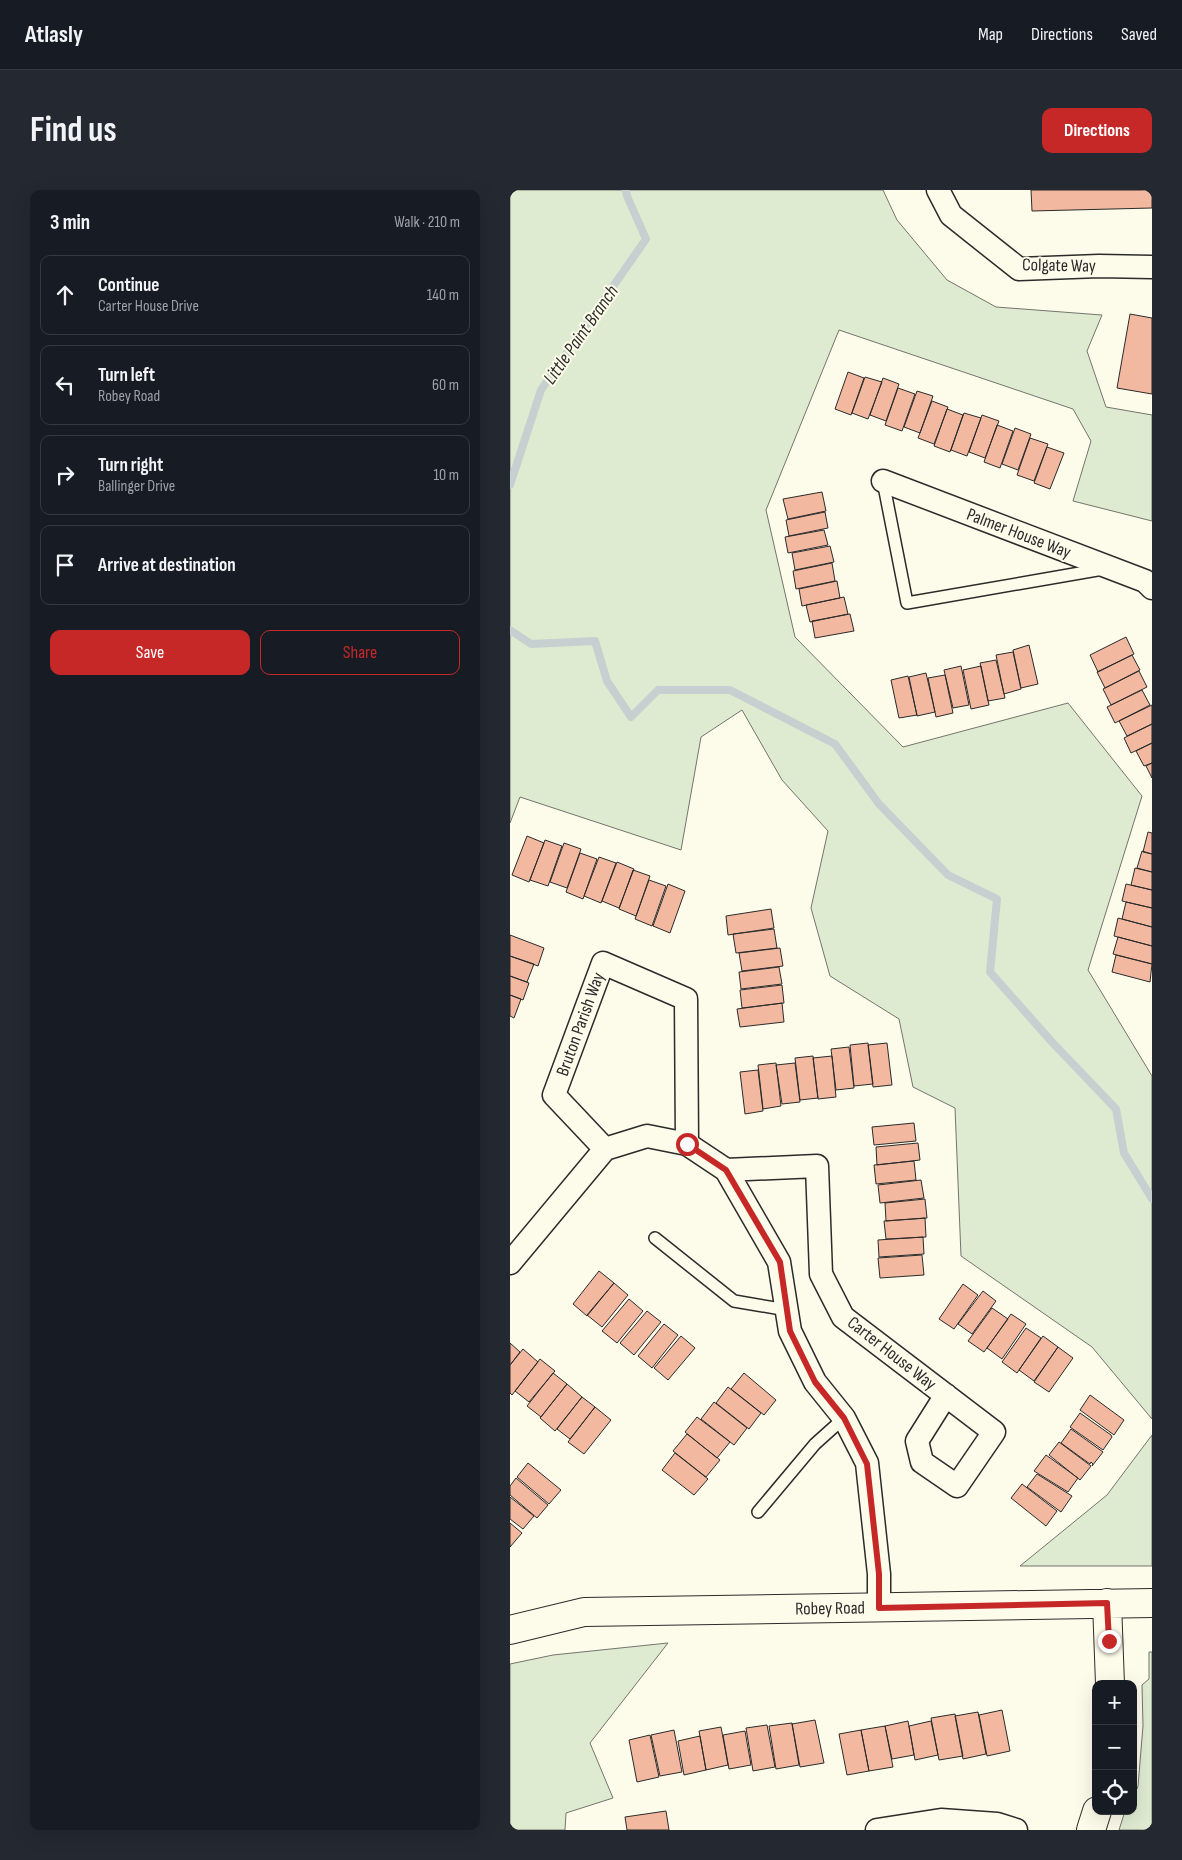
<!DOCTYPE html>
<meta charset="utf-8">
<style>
:root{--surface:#171b24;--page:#242831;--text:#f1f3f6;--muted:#9ea1a6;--line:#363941;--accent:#c62828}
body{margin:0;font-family:"Sofia Sans Condensed",sans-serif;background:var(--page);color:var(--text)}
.controls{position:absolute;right:15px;bottom:15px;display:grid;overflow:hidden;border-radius:10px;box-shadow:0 5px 20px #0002}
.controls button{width:45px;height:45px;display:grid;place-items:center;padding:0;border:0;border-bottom:1px solid var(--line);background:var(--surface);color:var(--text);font:25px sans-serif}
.stop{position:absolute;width:15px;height:15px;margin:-11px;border:4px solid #c62828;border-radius:50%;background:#fff}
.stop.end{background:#c62828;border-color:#fff;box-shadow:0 1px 5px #0008}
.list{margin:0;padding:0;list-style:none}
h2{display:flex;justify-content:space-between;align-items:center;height:65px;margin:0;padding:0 20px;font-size:21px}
h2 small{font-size:16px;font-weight:400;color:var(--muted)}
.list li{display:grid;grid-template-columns:32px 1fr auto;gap:15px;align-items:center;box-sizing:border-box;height:80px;margin:0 10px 10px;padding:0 10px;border:1px solid var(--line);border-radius:10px}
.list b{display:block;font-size:19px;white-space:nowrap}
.list p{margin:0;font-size:16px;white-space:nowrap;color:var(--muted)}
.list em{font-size:16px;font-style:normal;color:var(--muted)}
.actions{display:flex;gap:10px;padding:15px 20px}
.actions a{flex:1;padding:11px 0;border:1px solid var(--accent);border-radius:10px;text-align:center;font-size:18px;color:var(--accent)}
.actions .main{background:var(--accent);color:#fff}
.icon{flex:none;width:28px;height:28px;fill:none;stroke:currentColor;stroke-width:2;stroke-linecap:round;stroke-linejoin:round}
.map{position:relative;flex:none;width:642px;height:1640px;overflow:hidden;border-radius:10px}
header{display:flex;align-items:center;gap:30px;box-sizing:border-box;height:70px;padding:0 25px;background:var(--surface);border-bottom:1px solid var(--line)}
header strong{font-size:24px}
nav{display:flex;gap:28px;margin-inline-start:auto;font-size:18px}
.intro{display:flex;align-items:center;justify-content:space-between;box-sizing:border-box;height:120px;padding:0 30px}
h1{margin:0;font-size:35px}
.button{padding:12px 22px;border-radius:10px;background:var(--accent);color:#fff;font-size:18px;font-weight:700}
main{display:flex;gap:30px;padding:0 30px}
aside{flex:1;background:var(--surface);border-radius:10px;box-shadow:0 5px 20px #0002}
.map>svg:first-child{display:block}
</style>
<header>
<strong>Atlasly</strong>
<nav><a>Map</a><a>Directions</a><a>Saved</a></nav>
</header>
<div class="intro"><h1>Find us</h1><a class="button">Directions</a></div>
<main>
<aside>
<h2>3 min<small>Walk · 210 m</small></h2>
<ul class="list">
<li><svg class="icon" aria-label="ahead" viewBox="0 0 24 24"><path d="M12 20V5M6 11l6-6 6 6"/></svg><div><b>Continue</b><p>Carter House Drive</p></div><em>140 m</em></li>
<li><svg class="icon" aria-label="left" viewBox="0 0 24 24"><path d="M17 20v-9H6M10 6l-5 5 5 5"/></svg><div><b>Turn left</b><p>Robey Road</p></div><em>60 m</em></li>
<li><svg class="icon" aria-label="right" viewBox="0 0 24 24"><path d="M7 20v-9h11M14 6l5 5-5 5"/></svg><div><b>Turn right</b><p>Ballinger Drive</p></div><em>10 m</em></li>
<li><svg class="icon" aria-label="arrive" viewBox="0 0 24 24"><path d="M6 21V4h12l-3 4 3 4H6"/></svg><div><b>Arrive at destination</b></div></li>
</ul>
<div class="actions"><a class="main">Save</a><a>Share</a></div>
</aside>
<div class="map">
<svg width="642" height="1640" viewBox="0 0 642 1640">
<rect width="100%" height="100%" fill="#fdfbea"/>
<path fill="#deebd1" stroke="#74746e" d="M0 0H373L387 30 437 90 486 117 592 125 577 161 596 217 642 225V331L563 311 581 251 563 219 329 140 256 320 285 447 393 557 558 513 632 606 578 780 642 886V1229L582 1157 451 1066 445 918 403 897 389 829 320 786 301 718 318 641 272 590 232 520 191 547 171 660 10 607 0 633Z
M642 1245V1376H510L597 1305Z
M158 1453 80 1553 103 1608 56 1623 55 1640H0V1474L43 1465Z
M639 1462H642V1640H609L615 1621H623V1600L627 1599 628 1596 633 1536 632 1495 639 1489Z"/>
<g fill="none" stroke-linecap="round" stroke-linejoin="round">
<path stroke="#c7d0d0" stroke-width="8" d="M0 295 31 200 136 49 117 6 116 0
M0 440 21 454 85 451 97 491 121 527 148 500H220L325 554 369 614 438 685 487 709 480 782 541 851 606 919 614 963 642 1009"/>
</g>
<path fill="#f2b8a0" stroke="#2b2b2b" d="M521 0H642V18L522 21Z
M620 124 642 128V204L607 198Z
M338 182 354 188 341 225 325 219Z
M355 187 372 192 358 229 342 223Z
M373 188 389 194 376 231 360 225Z
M388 198 405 204 392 241 375 235Z
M407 201 423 206 410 243 394 237Z
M422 211 438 217 424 254 408 248Z
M437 219 453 225 440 262 424 256Z
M454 223 471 228 457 266 441 260Z
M472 225 489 231 475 268 459 262Z
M487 235 503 241 490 278 474 272Z
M505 238 521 244 508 280 492 274Z
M520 248 538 254 524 291 507 285Z
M537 257 554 263 540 299 524 293Z
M312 302 316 321 278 329 273 309Z
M315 322 318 338 279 346 276 330Z
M314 340 318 355 278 363 275 347Z
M320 356 324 372 285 380 282 363Z
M322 373 325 391 286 399 283 381Z
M327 391 330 408 292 416 289 399Z
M334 407 338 424 300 432 296 415Z
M340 424 344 441 305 448 302 431Z
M616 447 624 464 588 482 580 465Z
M519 455 528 494 511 498 503 460Z
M503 462 511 499 494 504 486 465Z
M622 465 630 480 595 498 587 482Z
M486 470 495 508 478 511 470 473Z
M451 476 459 515 443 518 434 480Z
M471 476 479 515 461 519 453 480Z
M629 481 637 497 601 515 593 499Z
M416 483 425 522 407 526 399 487Z
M435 485 443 523 426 527 418 488Z
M398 486 407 525 389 528 381 490Z
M632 500 640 515 605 533 597 517Z
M642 515V534L617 546 609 531Z
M642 534V553L621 563 614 548Z
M642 553V573L634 576 626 561Z
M642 573V588L636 576Z
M638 642 642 643V664L633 662Z
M17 646 34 653 19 692 2 685Z
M35 650 52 656 38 696 20 690Z
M54 653 71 659 57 698 40 692Z
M632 661 642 664V682L627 678Z
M70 663 87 669 73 709 56 702Z
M89 667 106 673 91 713 74 706Z
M107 672 124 679 109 718 92 711Z
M625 678 642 682V700L621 695Z
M123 680 140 686 126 726 109 719Z
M139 690 156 696 142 736 125 729Z
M158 694 175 701 160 743 143 736Z
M616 694 642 700V718L612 711Z
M616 712 642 718V737L612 729Z
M261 719 264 738 218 745 216 726Z
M608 728 642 737V756L604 746Z
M264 739 267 758 226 763 223 744Z
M0 745 34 758 28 776 0 766Z
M608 747 642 756V774L603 764Z
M270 758 273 776 232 781 229 763Z
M606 765 642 774 640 792 602 782Z
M0 766 24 774 17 792 0 786Z
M269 777 272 794 231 799 229 782Z
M0 786 19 793 13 810 0 805Z
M272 795 274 813 232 818 230 800Z
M0 805 11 809 4 828 0 826Z
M272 813 274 832 230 837 227 819Z
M358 853 363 894 344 896 340 855Z
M377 853 382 895 363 897 358 855Z
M339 857 344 898 326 900 321 859Z
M303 866 308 908 290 910 285 868Z
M322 866 326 907 308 909 303 868Z
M266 873 271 916 253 919 248 875Z
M285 873 290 912 272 914 266 875Z
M248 880 253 921 235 924 230 882Z
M404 933 406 951 364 955 362 937Z
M408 953 410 970 367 975 366 957Z
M404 971 406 990 366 994 364 975Z
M411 990 414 1008 370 1013 368 995Z
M415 1009 417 1028 376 1031 375 1013Z
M415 1028 416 1047 376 1049 374 1031Z
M413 1047 414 1064 369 1067 368 1050Z
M412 1065 414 1085 370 1088 368 1068Z
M89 1081 104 1093 77 1126 63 1114Z
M104 1093 118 1105 92 1137 77 1125Z
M453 1094 468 1105 444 1139 429 1129Z
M473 1101 486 1111 462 1144 448 1134Z
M119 1109 133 1121 107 1153 92 1141Z
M482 1118 498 1129 474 1162 458 1151Z
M137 1121 151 1132 124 1165 110 1153Z
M501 1124 516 1134 492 1169 477 1158Z
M154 1134 168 1145 142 1178 128 1166Z
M516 1138 531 1148 507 1183 492 1172Z
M171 1146 185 1158 158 1190 144 1178Z
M533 1146 548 1157 524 1191 509 1180Z
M0 1153 10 1162 0 1175Z
M548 1157 563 1168 539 1202 524 1192Z
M13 1159 28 1172 2 1205 0 1203V1175Z
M30 1169 45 1181 19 1212 5 1201Z
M43 1183 57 1194 31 1227 17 1216Z
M234 1183 266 1210 254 1225 221 1199Z
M57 1194 72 1207 45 1241 30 1228Z
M218 1197 251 1223 239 1239 206 1213Z
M580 1205 614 1230 604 1245 570 1220Z
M72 1207 85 1217 60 1249 47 1239Z
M204 1212 237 1238 224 1255 191 1229Z
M85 1217 101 1230 74 1264 58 1252Z
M570 1223 601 1245 602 1247 593 1260 560 1237Z
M187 1227 220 1252 207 1268 175 1242Z
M561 1239 593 1262 582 1276 583 1274 581 1272 580 1274 551 1253Z
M177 1244 210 1270 196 1287 163 1261Z
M549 1252 581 1276 570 1290 539 1265Z
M165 1263 198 1289 184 1305 152 1280Z
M536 1265 568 1288 558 1302 524 1281Z
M18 1273 51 1300 39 1314 7 1287Z
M527 1284 562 1306 551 1322 517 1297Z
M6 1288 38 1315 27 1328 0 1305V1296Z
M512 1294 547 1321 536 1336 501 1308Z
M0 1307 24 1326 13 1339 0 1329Z
M0 1333 12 1343 0 1357Z
M492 1520 500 1561 477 1566 469 1525Z
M468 1522 476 1564 453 1569 445 1526Z
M445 1524 453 1566 429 1570 421 1528Z
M305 1530 314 1573 290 1577 282 1534Z
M398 1531 404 1565 382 1569 375 1536Z
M421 1531 428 1565 405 1570 399 1536Z
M282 1533 289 1575 266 1579 259 1536Z
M257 1535 265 1577 243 1581 236 1538Z
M375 1536 383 1577 359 1581 351 1540Z
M211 1537 218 1575 196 1580 189 1541Z
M164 1540 172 1582 150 1586 141 1545Z
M351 1540 359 1581 337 1585 329 1544Z
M235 1541 241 1575 219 1579 213 1545Z
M140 1545 149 1587 127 1592 119 1550Z
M190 1546 196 1580 174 1585 168 1551Z
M156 1621 159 1640H117L115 1627Z"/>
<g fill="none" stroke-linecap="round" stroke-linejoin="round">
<defs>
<path id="service" d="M373 291 397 413 593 379
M145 1048 224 1111 277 1120
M248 1322 305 1254 334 1228"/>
<path id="minor" d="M428 0 441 25 509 79 589 76 642 77
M373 291 635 391 642 398
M95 959 137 946 177 954 216 980 269 1072 280 1141 305 1192 334 1228 357 1273 369 1384V1418
M216 980 307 976 311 1084 333 1127 484 1242 447 1296 412 1272 407 1251 436 1205
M0 1073 95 959 44 905 93 773 176 809 177 954
M367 1640 431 1630 487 1634 506 1640"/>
<path id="tertiary" d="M597 1413 600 1494
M0 1440 74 1422 642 1413
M581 1640 587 1621"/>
</defs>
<use href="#service" stroke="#2b2b2b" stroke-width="14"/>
<use href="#minor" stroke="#2b2b2b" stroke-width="25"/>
<use href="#tertiary" stroke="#2b2b2b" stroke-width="30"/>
<use href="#service" stroke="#fdfbea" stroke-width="11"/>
<use href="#minor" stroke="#fdfbea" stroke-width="22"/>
<use href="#tertiary" stroke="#fdfbea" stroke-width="28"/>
</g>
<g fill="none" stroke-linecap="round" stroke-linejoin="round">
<path stroke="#c62828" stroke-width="6" d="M177 954 216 980 270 1072 280 1141 305 1192 334 1228 357 1274 369 1384V1418L597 1413 599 1451"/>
</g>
<g text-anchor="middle" stroke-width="4" stroke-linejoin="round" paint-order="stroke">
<g font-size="18" fill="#2b2b2b" stroke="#fdfbea">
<text transform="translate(549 75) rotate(1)" y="6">Colgate Way</text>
<text transform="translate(509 343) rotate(21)" y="6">Palmer House Way</text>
<text transform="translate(70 834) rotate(-70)" y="6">Bruton Parish Way</text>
<text transform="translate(382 1163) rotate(38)" y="6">Carter House Way</text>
<text transform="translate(320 1418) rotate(-1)" y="6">Robey Road</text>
</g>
<g font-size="19" font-style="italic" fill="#2b2b2b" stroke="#fdfbea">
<text transform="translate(70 144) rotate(-55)" y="7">Little Paint Branch</text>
</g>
</g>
</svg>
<div class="controls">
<button>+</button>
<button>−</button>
<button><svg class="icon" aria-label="locate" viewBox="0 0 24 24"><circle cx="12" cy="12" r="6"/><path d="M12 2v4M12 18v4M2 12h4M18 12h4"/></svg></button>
</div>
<div class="stop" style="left:177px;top:954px"></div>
<div class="stop end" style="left:599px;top:1451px"></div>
</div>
</main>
